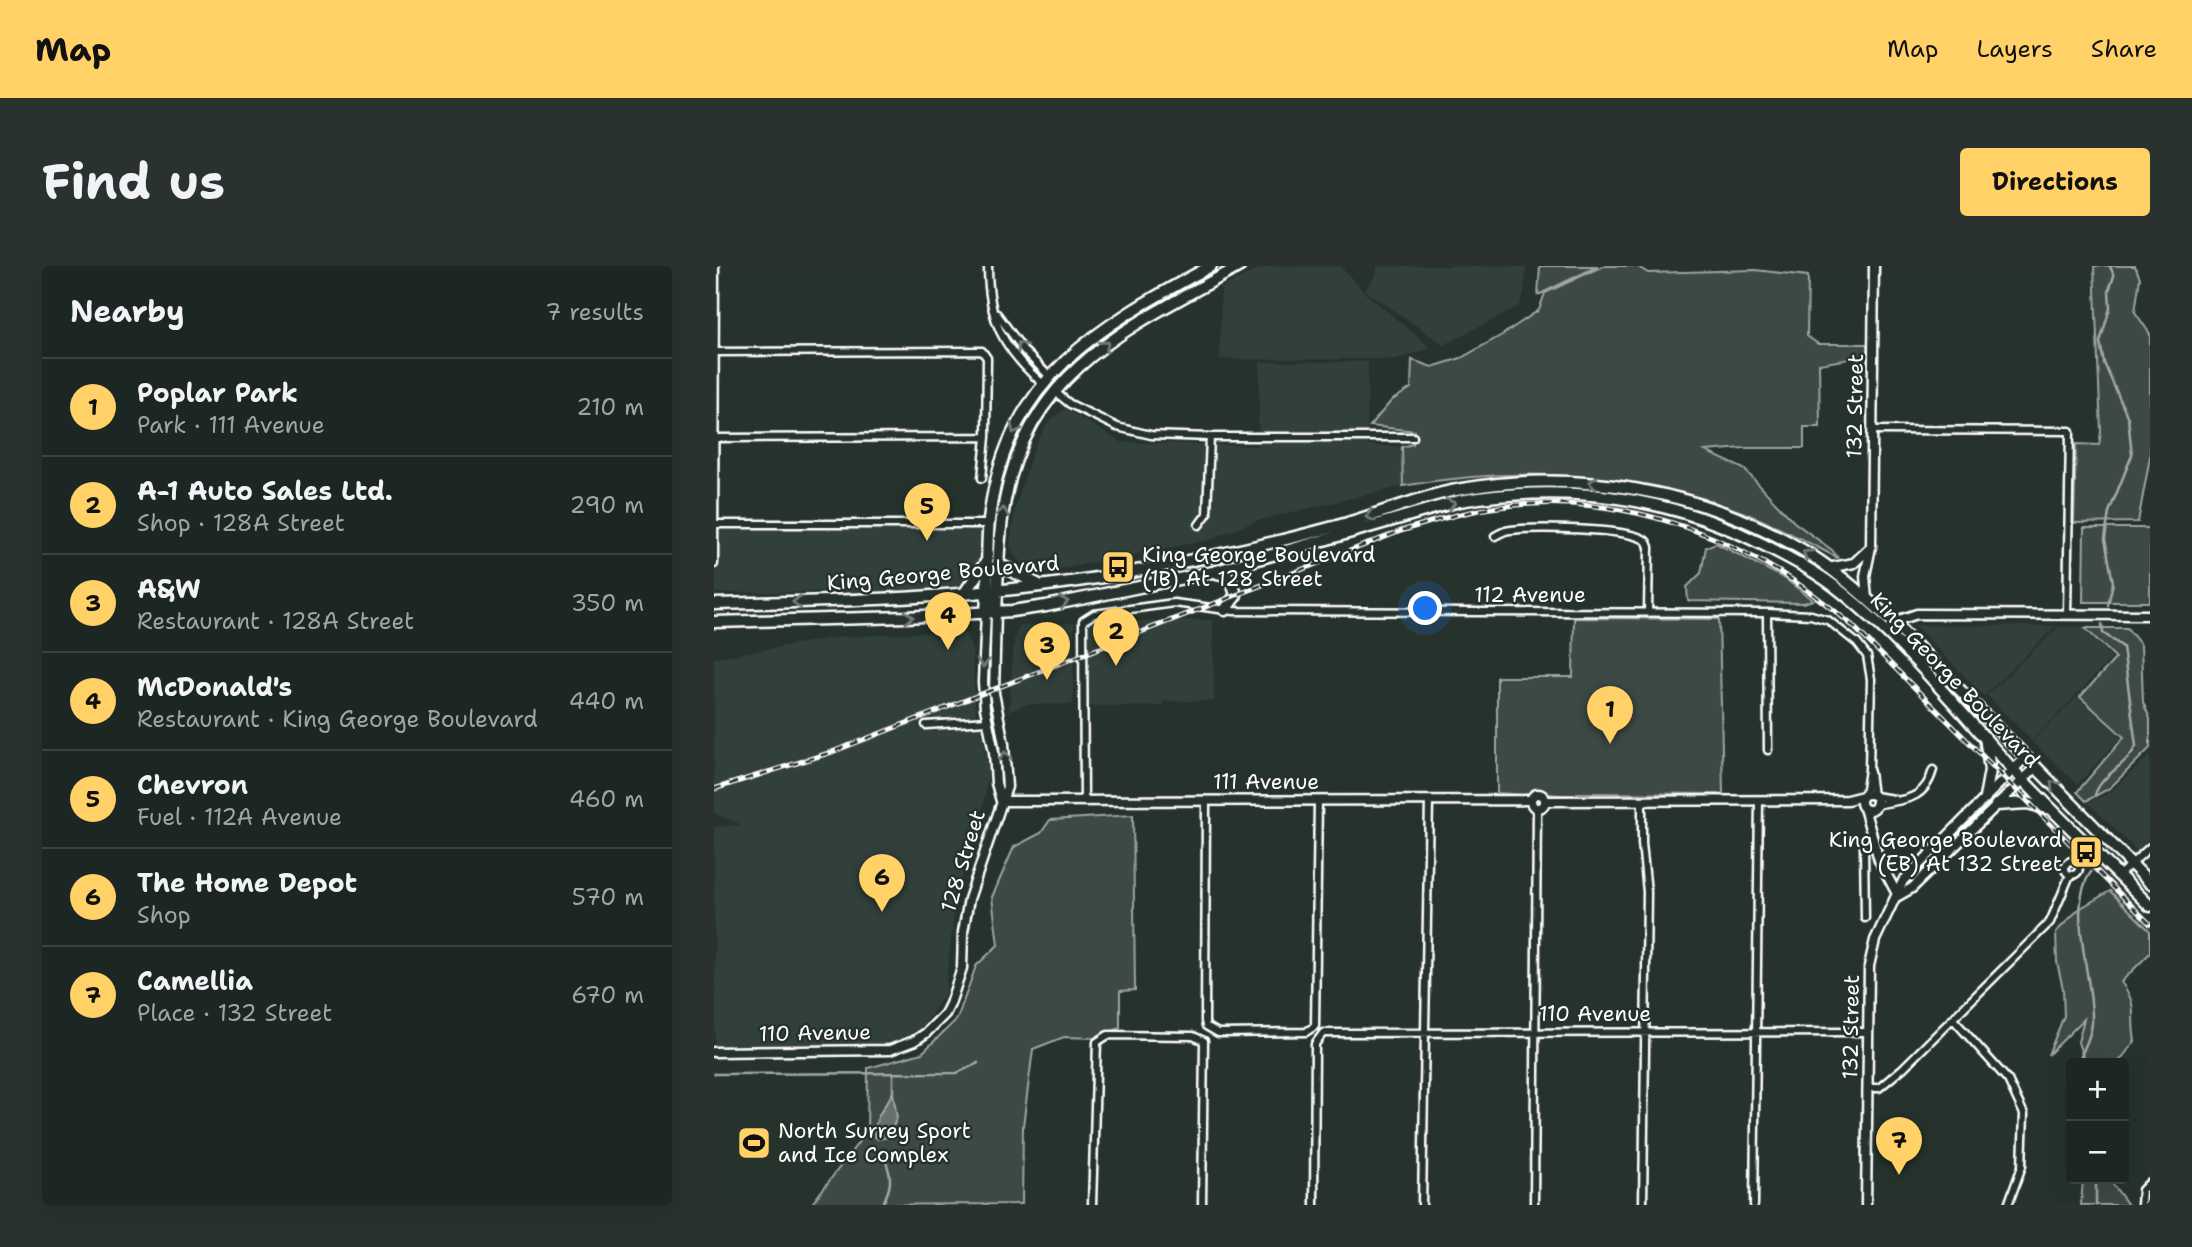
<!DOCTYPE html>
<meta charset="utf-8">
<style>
:root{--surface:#1c2622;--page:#29322f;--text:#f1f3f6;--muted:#a0a5a5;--line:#3a4340;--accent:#ffd166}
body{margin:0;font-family:"Shantell Sans",sans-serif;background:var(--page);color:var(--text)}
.controls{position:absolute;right:21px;bottom:21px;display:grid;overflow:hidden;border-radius:7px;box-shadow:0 7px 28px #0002}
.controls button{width:63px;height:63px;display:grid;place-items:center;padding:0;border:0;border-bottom:2px solid var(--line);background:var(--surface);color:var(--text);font:35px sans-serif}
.you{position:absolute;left:712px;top:343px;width:24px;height:24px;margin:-18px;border:5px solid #fff;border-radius:50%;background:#1a73e8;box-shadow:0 0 0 10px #1a73e833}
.badge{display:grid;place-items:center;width:46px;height:46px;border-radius:50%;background:var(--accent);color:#111;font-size:23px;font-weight:700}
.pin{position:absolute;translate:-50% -58px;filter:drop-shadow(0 2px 4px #0008)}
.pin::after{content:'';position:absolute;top:37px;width:24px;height:21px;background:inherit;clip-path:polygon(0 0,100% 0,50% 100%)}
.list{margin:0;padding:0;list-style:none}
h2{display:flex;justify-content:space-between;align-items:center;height:91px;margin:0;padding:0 28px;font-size:30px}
h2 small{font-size:23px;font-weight:400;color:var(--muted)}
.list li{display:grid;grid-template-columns:46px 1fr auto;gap:21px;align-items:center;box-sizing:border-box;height:98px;padding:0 28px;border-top:2px solid var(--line)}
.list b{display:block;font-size:26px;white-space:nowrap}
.list p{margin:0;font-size:23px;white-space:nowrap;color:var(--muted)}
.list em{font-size:23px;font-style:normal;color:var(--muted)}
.map{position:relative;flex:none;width:1436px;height:939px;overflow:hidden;border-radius:7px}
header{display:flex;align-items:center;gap:42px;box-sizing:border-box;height:98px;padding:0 35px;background:var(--accent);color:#111}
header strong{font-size:33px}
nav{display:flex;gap:38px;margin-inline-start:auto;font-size:24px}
.intro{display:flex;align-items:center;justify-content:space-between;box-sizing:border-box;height:168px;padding:0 42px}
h1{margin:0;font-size:49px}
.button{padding:18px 32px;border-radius:7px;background:var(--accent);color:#111;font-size:24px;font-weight:700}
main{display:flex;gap:42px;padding:0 42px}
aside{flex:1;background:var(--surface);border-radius:7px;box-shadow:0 7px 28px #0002}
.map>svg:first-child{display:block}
</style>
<header>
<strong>Map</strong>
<nav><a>Map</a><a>Layers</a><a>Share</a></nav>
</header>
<div class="intro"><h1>Find us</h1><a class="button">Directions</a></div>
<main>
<aside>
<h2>Nearby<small>7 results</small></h2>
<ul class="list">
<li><span class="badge">1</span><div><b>Poplar Park</b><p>Park · 111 Avenue</p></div><em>210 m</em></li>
<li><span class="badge">2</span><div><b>A-1 Auto Sales Ltd.</b><p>Shop · 128A Street</p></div><em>290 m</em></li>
<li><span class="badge">3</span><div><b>A&amp;W</b><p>Restaurant · 128A Street</p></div><em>350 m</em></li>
<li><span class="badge">4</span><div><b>McDonald's</b><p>Restaurant · King George Boulevard</p></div><em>440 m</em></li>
<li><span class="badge">5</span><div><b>Chevron</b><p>Fuel · 112A Avenue</p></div><em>460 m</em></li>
<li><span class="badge">6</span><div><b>The Home Depot</b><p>Shop</p></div><em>570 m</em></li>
<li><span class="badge">7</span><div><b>Camellia</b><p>Place · 132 Street</p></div><em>670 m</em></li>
</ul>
</aside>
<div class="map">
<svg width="1436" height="939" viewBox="0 0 1436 939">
<rect width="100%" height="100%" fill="#26332d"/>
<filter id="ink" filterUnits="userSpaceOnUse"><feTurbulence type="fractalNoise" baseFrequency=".0143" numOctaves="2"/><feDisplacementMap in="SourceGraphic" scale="14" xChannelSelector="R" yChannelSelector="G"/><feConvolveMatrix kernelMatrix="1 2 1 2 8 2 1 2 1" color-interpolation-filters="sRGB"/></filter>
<g filter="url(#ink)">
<path fill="#333f3a" d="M550 0H626L653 29 717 82 682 93H506L507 22Z
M663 0H812L810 27 805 40 730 79 651 24 663 7Z
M546 96H654L653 179 688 181 689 220 541 255 495 274 332 306 309 298 301 290 296 280 301 242 319 185 333 158 340 151 351 143 407 176 544 180Z
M0 259H267L265 302 253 316 234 324 0 327Z
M499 354 500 435H449L448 440H375V356Z
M360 357 359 438H312L295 446 300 374 305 360Z
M1200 359 1342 360 1270 430Z
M1345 360 1369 361 1398 392 1318 475 1273 429Z
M248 365 252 368 258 385 262 451 204 458V463L266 461 271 480 274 507 269 541 262 559 241 637 231 727 210 759 190 773 166 780H1L0 561 28 559 0 547V392L125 371Z
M1363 431 1407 471 1364 518 1318 476Z
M1436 489V572L1423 585 1373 536 1394 528Z"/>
<path fill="#3e4944" stroke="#9ea4a2" stroke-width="2" d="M826 0H884L824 29Z
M889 0H923L934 7 1041 4 1094 10 1093 70 1104 78H1153V90L1105 98 1106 161H1090V182H1030L991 185 1030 203 1080 256 1118 284 1124 292C1093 276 1061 258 1028 246 920 205 802 200 689 220L688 181 699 178 701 165 656 160 677 135 697 122 698 94 718 101 747 92 788 69 825 44 831 27Z
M1380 0H1421L1426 12 1421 46 1436 68V191L1424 256 1360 257 1362 178 1385 179 1387 166Z
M1370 262H1436V336H1369Z
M1002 277 1070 312 1099 334 1090 337 974 335 973 321 987 307 992 281Z
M860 352 1005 353 1009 528 863 527V529C847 530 833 527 816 527L812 529 783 527V411H859Z
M1371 362H1413L1427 379 1429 436 1436 453V482L1396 522 1372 535 1363 526 1410 471 1366 431 1402 392Z
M419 549 421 724 406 725V762L381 772 350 771 319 783 309 860 308 938 97 939 153 865 154 802 208 787 243 753 262 700 284 679 278 631 300 581 327 567 336 554Z
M1396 625 1436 665V687L1407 716C1425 740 1416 748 1421 775L1404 797H1371L1364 776 1370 753 1334 789 1350 750 1349 723 1343 696 1342 666 1365 643Z
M1369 913H1395L1414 939H1367Z"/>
<path fill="#67706c" stroke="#a4a9a7" stroke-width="2" d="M179 826 183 852 174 871 164 873 160 870C160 851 171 841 179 826Z"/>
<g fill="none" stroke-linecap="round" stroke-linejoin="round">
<path stroke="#a4a9a7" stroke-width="2.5" d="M1394 339 1399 317 1391 273 1395 246 1418 189 1414 152 1390 97 1386 76 1396 42 1395 24 1400 10 1396 0
M1381 529C1387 508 1413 500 1422 480L1409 381 1389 367 1388 358
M1365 797C1368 783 1378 771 1378 756 1380 713 1351 643 1377 606
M0 808 243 807 264 797
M179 826V808
M168 939C177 922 179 912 171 894
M1382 939V913"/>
<defs>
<path id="street" d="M274 0C274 54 289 83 329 118
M283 48 311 86 335 110
M1 86 268 85 273 92 272 171 268 212
M340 125 356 138 403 161 437 169 496 171H699
M1159 164 1356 165 1353 349
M1 172 272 171
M0 258H275
M485 259 493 248 496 171
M781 270C786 267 791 264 797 264 820 261 909 262 929 273 933 275 933 276 935 281L934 347
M0 298 1 0
M1053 347 1054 484
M212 459 273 455
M1156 506 1159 530
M1160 530 1180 533
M370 534 369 355 380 348 460 337 520 345 1053 347 1097 349 1114 354 1143 377 1153 390 1157 413 1155 504 1151 529
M492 534 491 755 492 760 504 767 592 766 601 760 604 534
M928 534V577L933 626 929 939
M1161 539C1189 533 1210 536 1219 504
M1150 580 1151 652
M1351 602a7 7 0 1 1 14 0a7 7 0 1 1-14 0Z
M1405 609 1436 581
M1239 753 1294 814 1310 848 1308 900 1294 939
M1153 822H1165L1189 802 1336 656 1356 609
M378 939 383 776 394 769 479 770 490 775 488 939
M600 939 601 778 609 767 1154 766
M708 939 715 534
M820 939 823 542
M1040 939 1045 534
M1427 939 1428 924 1436 916"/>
<path id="secondary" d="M1114 302 1140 297 1157 281
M1153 333 1151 310 1157 281 1160 0
M272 346 269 416 271 442 280 486 282 517 287 535
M1179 356 1203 348 1436 349
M817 535a7 7 0 1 1 14 0a7 7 0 1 1-14 0Z
M1147 536a8 8 0 1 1 16 0a8 8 0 1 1-16 0Z
M287 535 816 534
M831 535 1133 534 1149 530
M1150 542 1165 594 1184 630
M1184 630 1198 622 1322 501
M0 786 176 784 200 775 212 767 231 748 236 738 248 702 249 666 255 633 293 521 290 478 280 427 282 346
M1152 939 1155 700 1161 674 1189 615 1312 491"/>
<path id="primary" d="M284 298 327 320
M503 307C517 309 518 316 522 329L511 344
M249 329 272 296
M0 338C138 335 276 332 412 307 483 294 554 279 623 260 664 249 706 230 748 223 863 203 986 224 1087 283 1121 303 1150 330 1179 356L1436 617
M272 346C275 312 271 279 276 246 295 109 387 60 497 0
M282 346C284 308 284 271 291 234 316 101 420 59 526 0
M0 356 192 351 298 345 332 340 499 306 745 235C851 217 952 229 1048 278 1076 292 1105 307 1129 327 1191 377 1241 440 1294 498 1339 547 1389 593 1436 640
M1271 532 1276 504 1271 471
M1282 539 1313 537 1337 543"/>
</defs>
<use href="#street" stroke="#fff" stroke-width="11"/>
<use href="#secondary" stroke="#fff" stroke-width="13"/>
<use href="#primary" stroke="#fff" stroke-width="15"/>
<use href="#street" stroke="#26332d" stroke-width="6"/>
<use href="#secondary" stroke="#26332d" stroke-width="8"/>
<use href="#primary" stroke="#26332d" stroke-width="10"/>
<defs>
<path id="rail" d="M0 523 118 486 687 265C719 255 752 245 785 241 916 223 1042 276 1139 360L1436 658"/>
</defs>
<use href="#rail" stroke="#fff" stroke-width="5"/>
<use href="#rail" stroke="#26332d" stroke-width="2.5" stroke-dasharray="8" stroke-linecap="butt"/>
</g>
<defs><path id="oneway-chevron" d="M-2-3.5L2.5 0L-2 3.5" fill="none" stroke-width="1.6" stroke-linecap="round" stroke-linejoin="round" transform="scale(1.75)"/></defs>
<g stroke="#727a76">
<use href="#oneway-chevron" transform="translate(391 79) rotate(-39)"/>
<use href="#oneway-chevron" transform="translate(307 80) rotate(-128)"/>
<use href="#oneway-chevron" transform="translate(301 163) rotate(117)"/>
<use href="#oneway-chevron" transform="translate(879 217) rotate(-174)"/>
<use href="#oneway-chevron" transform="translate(737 238) rotate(-15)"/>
<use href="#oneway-chevron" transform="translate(289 246) rotate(-81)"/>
<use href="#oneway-chevron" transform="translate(656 250) rotate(163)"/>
<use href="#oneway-chevron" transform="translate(1093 288) rotate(-147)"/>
<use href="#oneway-chevron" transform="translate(83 336) rotate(179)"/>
<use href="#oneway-chevron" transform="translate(350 336) rotate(-11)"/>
<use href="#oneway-chevron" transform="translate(195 351) rotate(-3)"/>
<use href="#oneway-chevron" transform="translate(269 397) rotate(92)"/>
<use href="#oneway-chevron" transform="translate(291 490) rotate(-95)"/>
<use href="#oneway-chevron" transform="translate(1340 519) rotate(-135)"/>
</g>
</g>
<defs>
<symbol id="bus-square" viewBox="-11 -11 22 22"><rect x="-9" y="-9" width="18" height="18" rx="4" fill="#ffd166" stroke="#26332d"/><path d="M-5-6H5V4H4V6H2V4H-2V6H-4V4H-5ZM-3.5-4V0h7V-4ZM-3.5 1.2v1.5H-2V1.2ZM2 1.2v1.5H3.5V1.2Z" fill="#111"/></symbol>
<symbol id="stadium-square" viewBox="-11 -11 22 22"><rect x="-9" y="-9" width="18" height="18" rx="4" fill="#ffd166" stroke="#26332d"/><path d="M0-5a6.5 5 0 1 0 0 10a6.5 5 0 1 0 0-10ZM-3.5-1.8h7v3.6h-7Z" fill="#111"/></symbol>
</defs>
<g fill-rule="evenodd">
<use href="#bus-square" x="385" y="282" width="38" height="38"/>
<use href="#bus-square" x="1353" y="567" width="38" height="38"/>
<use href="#stadium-square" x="21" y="858" width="38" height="38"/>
</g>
<g text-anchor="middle" stroke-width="5" stroke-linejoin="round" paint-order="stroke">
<g font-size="21" fill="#fff" stroke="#26332d">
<text transform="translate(1141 140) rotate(-89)" y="7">132 Street</text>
<text transform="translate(229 307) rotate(-5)" y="7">King George Boulevard</text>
<text x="816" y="336">112 Avenue</text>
<text transform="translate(1241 414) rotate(46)" y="7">King George Boulevard</text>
<text x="552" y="523">111 Avenue</text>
<text transform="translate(249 595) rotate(-73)" y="7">128 Street</text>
<text x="881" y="755">110 Avenue</text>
<text transform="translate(1137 761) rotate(-89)" y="7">132 Street</text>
<text transform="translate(101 767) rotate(-1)" y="7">110 Avenue</text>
</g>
<g font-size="21" fill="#fff" stroke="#26332d" text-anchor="start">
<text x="428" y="296">King George Boulevard<tspan x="428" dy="24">(1B) At 128 Street</tspan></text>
<text x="1348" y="581" text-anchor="end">King George Boulevard<tspan x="1348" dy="24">(EB) At 132 Street</tspan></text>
<text x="64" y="872">North Surrey Sport<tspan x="64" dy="24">and Ice Complex</tspan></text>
</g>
</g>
</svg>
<div class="controls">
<button>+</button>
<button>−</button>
</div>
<div class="you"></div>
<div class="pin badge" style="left:896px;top:478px">1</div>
<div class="pin badge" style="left:402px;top:400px">2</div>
<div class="pin badge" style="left:333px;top:414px">3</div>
<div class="pin badge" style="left:234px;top:384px">4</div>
<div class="pin badge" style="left:213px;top:275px">5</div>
<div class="pin badge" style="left:168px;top:646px">6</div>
<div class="pin badge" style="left:1185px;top:909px">7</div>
</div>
</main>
